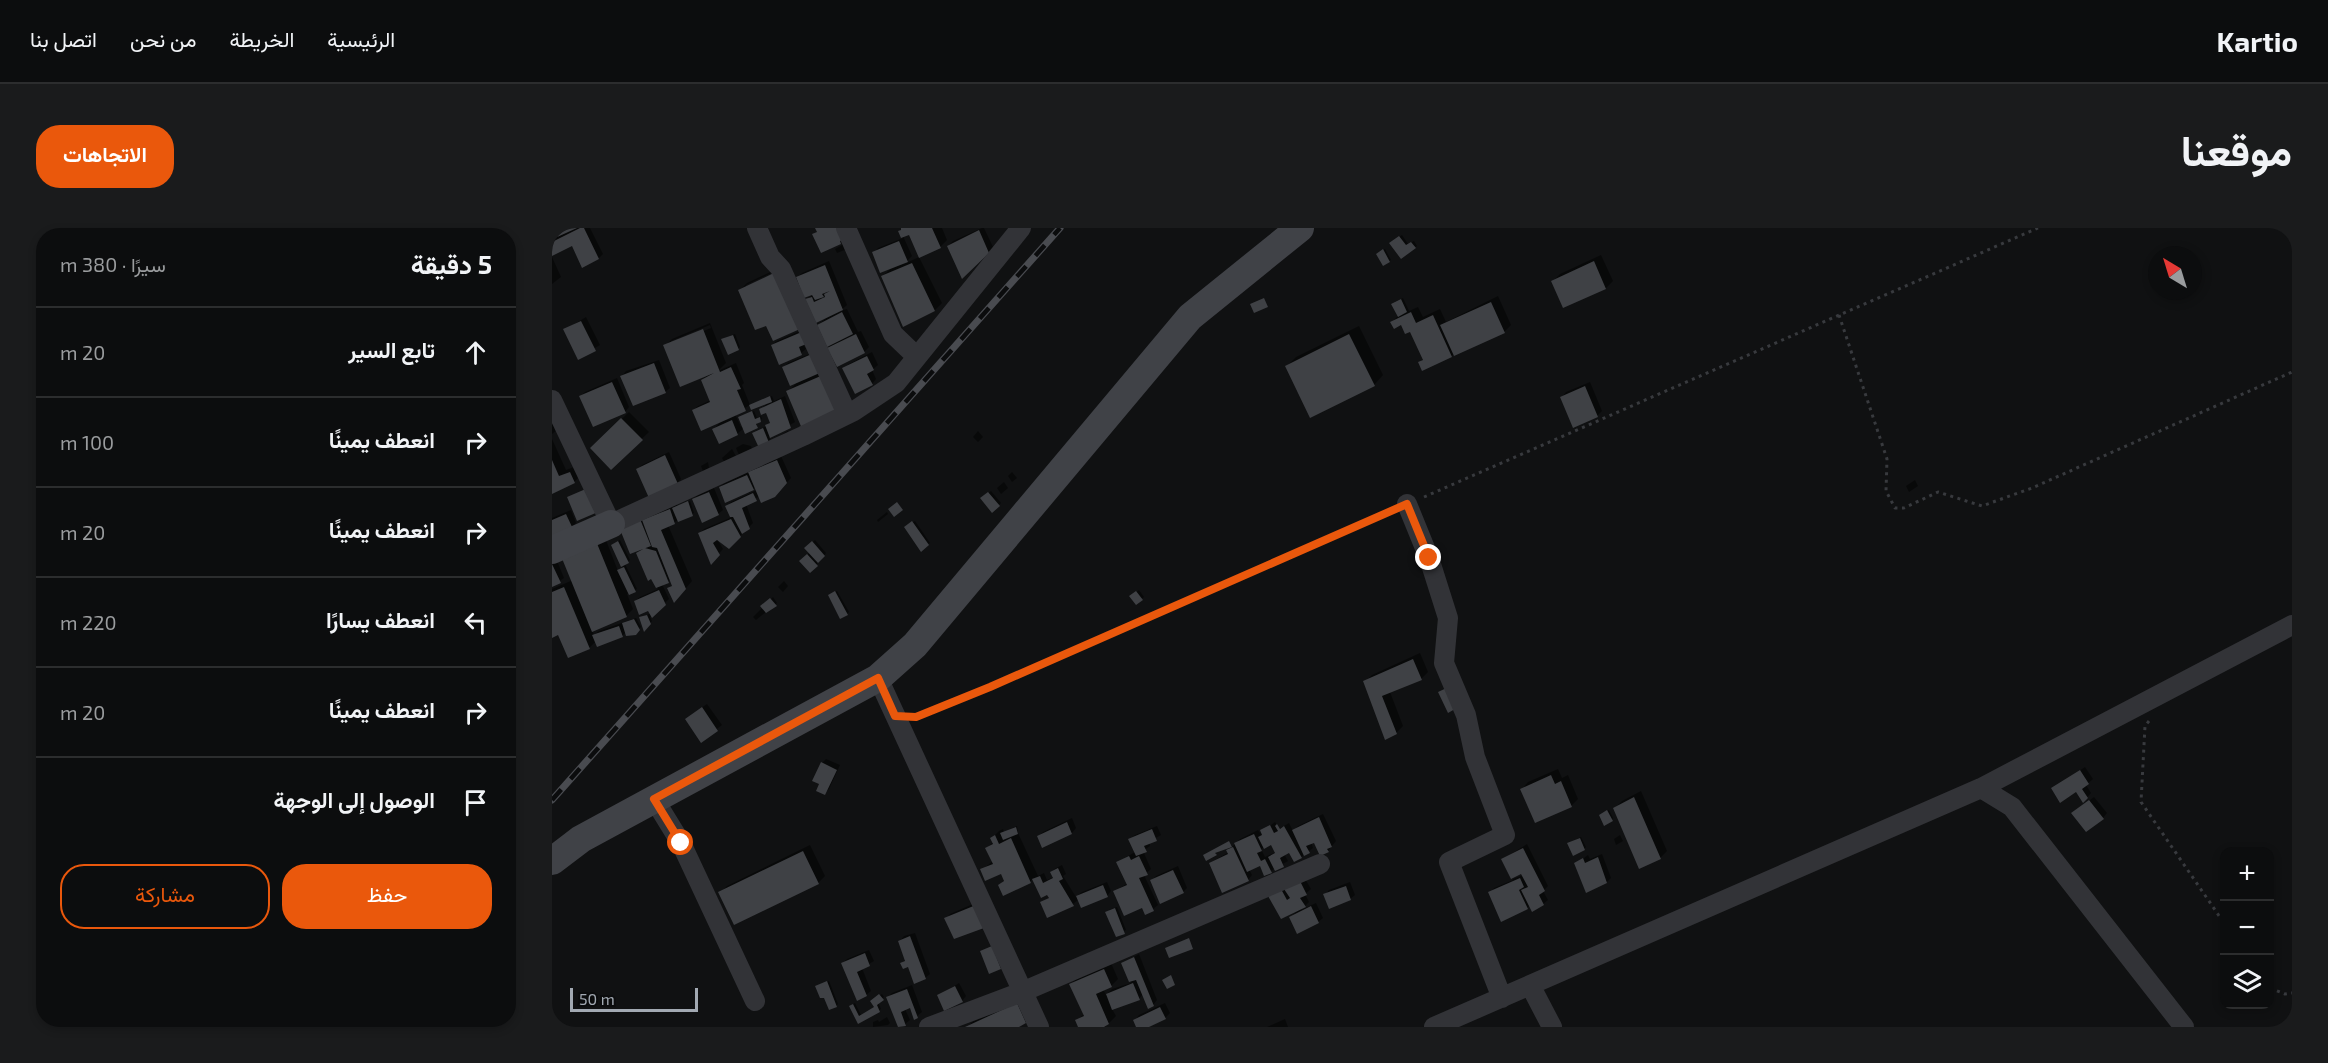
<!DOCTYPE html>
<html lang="ar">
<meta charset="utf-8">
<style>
:root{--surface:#0c0d0e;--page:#1a1b1c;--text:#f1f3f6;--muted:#9a9c9e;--line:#2c2d2e;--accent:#ea580c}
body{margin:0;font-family:"Exo 2",Vazirmatn,sans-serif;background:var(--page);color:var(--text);direction:rtl}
.controls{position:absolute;right:18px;bottom:18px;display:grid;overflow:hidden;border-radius:12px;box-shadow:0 3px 9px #0003}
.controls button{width:54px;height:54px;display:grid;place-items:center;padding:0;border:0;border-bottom:2px solid var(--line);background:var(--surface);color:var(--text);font:30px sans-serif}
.compass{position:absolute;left:1596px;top:18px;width:54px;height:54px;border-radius:50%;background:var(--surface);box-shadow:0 3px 9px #0003;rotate:322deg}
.scale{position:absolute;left:18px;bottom:15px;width:128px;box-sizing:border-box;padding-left:6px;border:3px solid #a2a9b2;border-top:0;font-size:16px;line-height:21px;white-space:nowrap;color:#a2a9b2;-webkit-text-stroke:4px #0b0c0d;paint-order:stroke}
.stop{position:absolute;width:18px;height:18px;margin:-14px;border:4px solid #ea580c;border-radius:50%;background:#fff}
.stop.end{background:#ea580c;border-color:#fff;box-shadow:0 2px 6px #0008}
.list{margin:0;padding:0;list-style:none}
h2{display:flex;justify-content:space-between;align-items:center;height:78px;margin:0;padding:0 24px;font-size:26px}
h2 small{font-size:20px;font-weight:400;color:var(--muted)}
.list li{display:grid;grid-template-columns:39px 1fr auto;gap:18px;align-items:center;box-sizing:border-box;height:90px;padding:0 24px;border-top:2px solid var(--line)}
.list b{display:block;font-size:22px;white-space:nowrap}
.list em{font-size:20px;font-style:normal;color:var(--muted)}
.actions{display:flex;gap:12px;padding:18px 24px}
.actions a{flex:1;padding:14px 0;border:2px solid var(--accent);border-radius:24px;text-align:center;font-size:21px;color:var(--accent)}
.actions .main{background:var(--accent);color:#fff}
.icon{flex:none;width:33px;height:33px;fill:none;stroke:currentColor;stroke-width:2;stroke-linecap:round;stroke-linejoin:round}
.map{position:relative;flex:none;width:1740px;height:799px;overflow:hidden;direction:ltr;border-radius:24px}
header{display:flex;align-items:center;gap:36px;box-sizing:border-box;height:84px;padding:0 30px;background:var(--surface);border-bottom:2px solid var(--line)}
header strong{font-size:28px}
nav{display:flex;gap:33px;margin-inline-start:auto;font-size:21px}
.intro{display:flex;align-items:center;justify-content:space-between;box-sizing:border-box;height:144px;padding:0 36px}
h1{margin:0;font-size:42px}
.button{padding:15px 27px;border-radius:24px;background:var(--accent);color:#fff;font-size:21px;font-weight:700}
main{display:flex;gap:36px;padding:0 36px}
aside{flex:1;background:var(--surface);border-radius:24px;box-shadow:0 3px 9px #0003}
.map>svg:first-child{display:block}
</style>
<header>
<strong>Kartio</strong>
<nav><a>الرئيسية</a><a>الخريطة</a><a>من نحن</a><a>اتصل بنا</a></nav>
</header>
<div class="intro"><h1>موقعنا</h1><a class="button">الاتجاهات</a></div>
<main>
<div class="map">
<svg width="1740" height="799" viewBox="0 0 1740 799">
<rect width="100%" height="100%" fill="#101112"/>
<path fill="#0007" fill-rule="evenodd" d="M0 0H38L51 26 47 30 20 16 0 23V13L5 10Z
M350 0H390L395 12 388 19 357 5 351 8 360 28 352 36 367 29 390 75 383 82 352 97 331 48 341 38 322 25 326 20 351 10 348 4Z
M430 0H432L441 19 410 49 396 18 401 13Z
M850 7 856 16 862 13 865 18 849 29 841 13Z
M292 16 300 19 285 25 283 21Z
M833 21 839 32 837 33 827 24Z
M1049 27 1061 53 1054 60 1012 78 1001 53 1008 46Z
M0 29 9 49 0 56Z
M277 33 295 77 288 83 295 81 306 104 309 103 317 119 312 124 286 137 267 97 275 89 255 72 263 64 246 49 250 45Z
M231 38 254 93 247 100 221 111 215 96 204 100 188 62 195 55ZM230 40 231 42 194 60V57Z
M946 68 959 97 952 104 899 128 867 135 872 130 859 102 850 95 840 94 847 87 843 74 851 70 857 83 866 79 871 89 888 81 894 94Z
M34 89 48 117 26 130 13 102Z
M158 95 174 135 166 143 184 135 192 155 190 157 198 177 183 186 189 199 191 198 190 188 202 183 205 190 209 188 210 191 205 194V199L192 200 185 206 162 201 171 191 141 182 146 178 159 172 150 152 157 146 113 118 120 111ZM158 97 159 100 119 116V113Z
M807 98 831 147 822 157 735 138 744 129Z
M257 99 251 116 254 121 249 125 220 117 225 113Z
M183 106 188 119 186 121 173 110Z
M267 122 274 138 266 146 278 141 294 179 236 164 247 152 231 140 236 135Z
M320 124 326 137 320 142 324 151 320 156 292 141 297 136Z
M107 132 118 160 113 164 70 148 74 143Z
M65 150 77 179 73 184 29 168 33 164Z
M1038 154 1050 183 1046 187 1022 198 1010 169 1014 164Z
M220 168 222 173 233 168 243 194 217 209 219 213 236 203 239 209 217 216 204 203 215 198 219 194 215 183 209 182 217 173 200 176Z
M0 178 10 198 0 206Z
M77 184 97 204 59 240 40 220Z
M426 203 431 209 426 214 421 209Z
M0 211 14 242 25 238 29 247 22 254 0 264Z
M191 216 199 218 202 226 189 232 184 220Z
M180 221 185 230 174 237 170 230Z
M117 224 129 251 125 255 86 241 90 237Z
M229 228 239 250 222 268H208L194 276 201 295 177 319 165 311 171 321 159 334 147 306 152 301 180 289 175 279 179 274 205 262 204 258 197 265 196 263 168 259 173 255Z
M156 234 157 240 151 243 149 238Z
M460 244 465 250 460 254 456 248Z
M1363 252 1366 258 1357 264 1354 258Z
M452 254 456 260 449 266 445 260Z
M162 260 171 282 166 286 142 271 146 267Z
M439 263 449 275 440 283 430 270Z
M138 273 142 285 116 297 140 353 129 366 117 361 121 357 119 351 110 356 117 371 98 389 100 393 93 401 89 390 99 385 83 373 88 369 106 361 86 325 93 319 69 299 125 276 126 278Z
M19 282 24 295 20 300 0 308V290Z
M335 284 336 286 326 294 325 292Z
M363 293 378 315 376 316 356 297Z
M52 307 66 343 71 339 60 317 68 312 78 332 73 336 85 361 75 366 81 381 74 388 40 402 42 407 47 403 84 390 89 399 83 405 74 404 70 408 44 413 38 419 17 428 7 405 0 408V361L21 352Z
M263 312 274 325 259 343 250 333 258 324 254 320Z
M3 328 12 350 0 358V329Z
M232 353 236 358 231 364 226 359Z
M587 362 592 369 584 375 579 368Z
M285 363 297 384 295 386 279 366Z
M221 369 225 375 204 392 201 389Z
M868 425 876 444 869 451 838 464 851 498 844 505 813 454 820 447Z
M155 476 170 497 149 513 139 487Z
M274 531 288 537 277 561 272 565 269 556 270 535Z
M1533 539 1541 551 1534 557 1539 565 1532 573 1525 562 1501 560Z
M1006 541 1010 550 1016 547 1026 571 1019 578 970 561 976 554Z
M1089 563 1115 623 1108 630 1063 580 1070 573Z
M1542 569 1555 585 1551 590 1526 581Z
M1057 582 1061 590 1060 592 1050 585Z
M771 586 784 613 776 623 763 613 759 614 761 620 749 629 738 623 732 626 736 633 713 646 708 636 697 641 700 647 696 652 658 635 677 624 676 623 688 611 706 602 708 605 723 594 727 601 737 595 741 603 746 598ZM719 615 724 624 713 629 709 621Z
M520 590 524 600 520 605 487 608 491 604Z
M465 598 466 605 486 648 492 645 495 652 502 649 499 644 504 640 510 637 514 646 511 648 524 669 530 664 555 654 559 663 555 668 527 671 521 676 496 688 490 675 498 669 496 665 490 668 481 650 478 654 448 657 453 651 450 644 430 642 441 633 435 620 441 614 440 610 447 603 451 601 452 604Z
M605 598 609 607 597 614 598 618 591 623 599 641 592 647 606 677 601 681 563 663 576 655 566 634 583 624 578 611 583 607Z
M1068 607 1071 613 1064 617 1062 611Z
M1029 609 1034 619 1032 621 1019 614Z
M975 616 996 658 991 663 996 672 991 676 978 677 975 680 938 665 942 660 961 652 951 631ZM970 644 971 647 961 651 960 649Z
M258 617 273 648 266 655 168 665 175 658Z
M1050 626 1059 650 1055 654 1024 636 1036 627 1038 631Z
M626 638 635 660 631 664 600 652 604 648Z
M752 649 759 661 753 666 757 674 749 682 764 675 771 690 766 694 739 689 746 682 718 668Z
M798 654 803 667 798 671 773 667 777 662Z
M428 673 436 694 394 691 398 686Z
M565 679 574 702 564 707 557 682Z
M363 705 378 746 373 750 350 735 354 731 348 713 352 708Z
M317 722 322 733 310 740 319 763 314 767 291 735 295 731Z
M587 726 605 772 601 777 591 766 587 771 560 781 564 788 553 799H528L525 793 532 786 519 756 526 749 559 735 566 751 559 758 551 761 554 767 560 761 579 755 571 735Z
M277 753 286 776 284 778 267 757Z
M407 755 414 768 410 773 387 768Z
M360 757 370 784 365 788 359 778 353 781 358 792 353 796 336 769 340 765Z
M330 766 332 769 326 774 329 781 307 794 300 777 303 775 309 787 324 779 320 773Z
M469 771 478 790 474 794 463 799H416L420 794Z
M613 775 618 785 613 790 593 799H586L583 792 587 787Z
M335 789 338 795 336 797 321 799V794L326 792 327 794Z
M733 791 736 799H715Z"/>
<path fill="#3f4145" d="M0 0H25L3 10Z
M28 0H32L47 31 30 40 20 18 0 28V14Z
M263 0H290L294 10 288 13 289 16 269 25 260 6 265 4Z
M349 0H380L389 20 367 30 357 7 349 10 346 3 349 2Z
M427 2 437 25 410 51 395 18Z
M847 8 854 17 859 14 864 20 849 31 837 15Z
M347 13 356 34 328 45 320 24Z
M831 21 838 34 831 38 824 26Z
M1042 33 1054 61 1011 80 999 53Z
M360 35 383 83 351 99 329 48Z
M273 37 291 82 264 95 253 71 260 69 262 74 273 69 272 66 278 63 270 66 272 69 263 72 260 67 252 70 244 49Z
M224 44 248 101 221 113 214 98 203 102 186 62Z
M712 70 716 79 702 85 698 76Z
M849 71 855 84 846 89 839 76Z
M939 74 953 105 902 128 888 97Z
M290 84 301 106 275 119 265 97Z
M859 84 864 95 881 87 900 129 870 143 866 134 871 132 858 104 853 106 849 97 842 101 838 94Z
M29 93 44 123 26 132 11 101Z
M151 101 168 144 179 139 189 161 185 162 194 183 149 203 140 182 158 174 149 152 162 145 128 159 111 117Z
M252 103 257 115 247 119 250 127 227 137 219 117Z
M304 106 313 125 285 139 275 120Z
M797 106 823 158 758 190 733 138Z
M181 107 187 122 176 127 169 111Z
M262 125 270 144 238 158 230 139Z
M315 128 322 142 315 146 321 157 303 166 290 140Z
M102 135 114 165 81 178 68 148Z
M271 147 288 187 251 203 234 163Z
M60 154 74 185 41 199 27 168Z
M1033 158 1046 189 1021 200 1008 169Z
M218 168 220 174 199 182 197 177Z
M229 171 239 200 218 210 213 197 218 195 214 185 209 187 207 181Z
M200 183 203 191 208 189 209 194 204 196 206 200 193 206 186 189Z
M69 190 91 212 59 242 38 220Z
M180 192 186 207 167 216 160 201Z
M211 200 218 217 208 222 200 205Z
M113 227 126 256 97 270 84 241Z
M0 232 7 248 18 244 23 255 0 266Z
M225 232 235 255 223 269 209 275 196 244Z
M195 247 202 262 173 275 167 259Z
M36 260 46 284 25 293 15 269Z
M157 264 167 287 150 295 140 271Z
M436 264 448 278 440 285 428 270Z
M201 265 205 273 190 280 198 301 190 306 181 289H178L173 278Z
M136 273 141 288 126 294 120 280Z
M345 274 351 282 342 289 336 281Z
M118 281 123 296 109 302 134 361 122 375 115 360 120 358 105 320 100 319 90 292Z
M14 286 21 301 0 310V292Z
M88 291 99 318 78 326 67 299Z
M179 291 189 309 177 321 165 312 161 315 168 327 159 337 146 305Z
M360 293 377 317 369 324 352 299Z
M44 313 75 389 40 404 9 328Z
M66 313 77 335 69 339 59 317Z
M260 313 273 328 266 335 252 320Z
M93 320 104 323 117 355 104 360 99 351 96 353 84 325Z
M255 326 266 338 258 345 247 333Z
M0 336 9 355 0 359Z
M72 339 84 364 77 367 65 342Z
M12 359 38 421 16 430 6 407 0 410V364Z
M107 362 114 377 100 390 96 383 87 387 82 373Z
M283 363 296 387 288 391 276 367Z
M584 363 591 372 584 377 577 368Z
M218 370 225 378 214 385 208 378Z
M95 387 99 396 92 404 87 389Z
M82 391 88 402 84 407 74 408 70 395Z
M67 398 71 409 45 419 40 407Z
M861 431 870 452 830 468 845 506 833 512 811 453Z
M901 457 910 477 896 485 886 464Z
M150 479 166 503 149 515 133 491Z
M269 534 285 542 273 567 264 563 267 556 260 553Z
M1528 542 1537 556 1530 561 1536 570 1531 575 1524 564 1508 575 1499 560Z
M999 547 1003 556 1009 553 1020 579 983 595 968 561Z
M1082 569 1109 631 1087 641 1061 580Z
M1537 572 1552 591 1534 604 1519 585Z
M1055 582 1061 593 1052 598 1047 587Z
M767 589 780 619 775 621 777 624 768 628 762 615 754 618 758 625 752 628 740 602Z
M515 594 520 606 490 620 485 608Z
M725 596 728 601 732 598 750 630 742 634 737 625 728 630 732 639 723 643 716 629 723 625 719 617 712 621 706 609 710 607 708 602 718 597 722 605 726 603 723 598Z
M464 599 466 606 451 612 448 605Z
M600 601 605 613 592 618 595 624 584 628 576 611Z
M702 606 710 623 705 625 709 633 713 631 720 645 712 648 708 638 695 644 682 615Z
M443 607 447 616 459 610 479 655 451 668 446 657 452 653 449 646 433 653 428 641 441 636 433 620 441 616 438 610Z
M1028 610 1033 622 1021 628 1015 615Z
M677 613 680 619 663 625 665 627 654 633 651 627Z
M681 619 697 653 670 665 657 635 676 626 674 622Z
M971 620 993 663 987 667 992 677 980 684 969 662 976 659 969 646 959 651 949 631Z
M251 623 267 656 182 697 166 664Z
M577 628 579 632 587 628 596 647 587 650 602 683 593 687 590 680 572 688 561 663 575 657 564 634Z
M1046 629 1055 655 1034 665 1022 635 1031 630 1033 635Z
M506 640 511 651 507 653 522 678 495 690 488 674 497 670 495 667 489 670 480 651 488 648 491 655 501 650 498 644Z
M621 642 632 665 608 676 598 652Z
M968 650 972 659 967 662 976 681 949 694 936 664Z
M748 653 755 667 748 670 754 679 729 691 716 668 729 661 735 672 738 670 732 661Z
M551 657 556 669 529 680 524 668Z
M794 658 799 672 777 681 771 666Z
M424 677 432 700 402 711 392 690Z
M759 678 767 695 745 706 737 689Z
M563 680 573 706 564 709 553 684Z
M358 708 374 751 362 756 356 739 351 741 348 735 353 733 346 713Z
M637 710 641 721 617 730 613 720Z
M440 718 449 741 437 746 428 723Z
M313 725 318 738 305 744 315 768 305 773 289 735Z
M582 729 602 778 596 781 584 752 577 754 569 735Z
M552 741 560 759 544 766 557 796 552 799H526L523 792 532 788 517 756Z
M619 747 623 757 615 761 610 752Z
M275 753 285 779 277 782 272 770H268L263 758Z
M581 755 588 772 560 782 554 766Z
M403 758 411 774 392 783 385 767Z
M355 761 366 790 362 792 358 780 349 784 354 798 346 799 334 769Z
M327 766 332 772 325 777 328 784 306 796 297 778 301 776 307 788 322 779 318 773Z
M465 775 474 795 467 799H413Z
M608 779 614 791 597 799H584L581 792Z"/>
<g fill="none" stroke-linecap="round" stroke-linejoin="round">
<path stroke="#383a3e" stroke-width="3" stroke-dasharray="3 4.5" stroke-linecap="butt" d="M1287 87 1335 231 1334 263 1343 280H1352L1386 264 1430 278 1480 260 1740 144
M872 269 1486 0
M363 489 438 459 838 283
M1597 493 1593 498 1589 574 1672 695
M1718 760 1733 766 1740 765"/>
<path stroke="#323337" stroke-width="20" d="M205 0 218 29 229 41 295 186
M294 0 341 106 365 129
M0 172 59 296 251 208 302 183 344 155 469 0
M855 276 877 330 896 390 892 435 914 487 923 529 953 607 897 634 950 770
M326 450 487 799
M1429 560 1460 579 1632 799
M102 571 129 615 203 773
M978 757 1000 799
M377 799 470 764 768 636
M882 799 1429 560 1740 397"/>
<path stroke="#404247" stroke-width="28" d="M0 322 59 296
M0 633 29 611 326 450 363 417 638 89 748 0"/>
<defs>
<path id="rail" d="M0 572 508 0"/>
</defs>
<use href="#rail" stroke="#494b50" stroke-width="7"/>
<use href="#rail" stroke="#0b0c0d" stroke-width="4.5" stroke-dasharray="14" stroke-linecap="butt"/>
</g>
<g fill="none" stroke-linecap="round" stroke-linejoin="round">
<path stroke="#ea580c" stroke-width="8" d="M129 615 102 571 326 450 343 488 364 489 438 459 855 276 877 330"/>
</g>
</svg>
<div class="controls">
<button>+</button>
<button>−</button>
<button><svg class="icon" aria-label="layers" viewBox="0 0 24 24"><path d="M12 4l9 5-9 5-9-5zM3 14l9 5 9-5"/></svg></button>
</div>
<svg class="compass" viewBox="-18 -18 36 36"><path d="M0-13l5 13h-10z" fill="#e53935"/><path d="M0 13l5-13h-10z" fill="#9a9c9e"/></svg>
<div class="scale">50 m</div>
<div class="stop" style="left:129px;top:615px"></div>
<div class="stop end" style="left:877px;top:330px"></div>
</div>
<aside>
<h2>5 دقيقة<small>سيرًا · 380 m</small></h2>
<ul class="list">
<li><svg class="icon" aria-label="ahead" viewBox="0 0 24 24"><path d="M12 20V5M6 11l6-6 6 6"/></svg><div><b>تابع السير</b></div><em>20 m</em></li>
<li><svg class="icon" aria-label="right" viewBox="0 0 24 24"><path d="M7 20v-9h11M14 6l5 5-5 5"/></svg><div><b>انعطف يمينًا</b></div><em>100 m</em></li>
<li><svg class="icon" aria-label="right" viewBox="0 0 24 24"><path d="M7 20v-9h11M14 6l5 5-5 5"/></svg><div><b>انعطف يمينًا</b></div><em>20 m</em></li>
<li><svg class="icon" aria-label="left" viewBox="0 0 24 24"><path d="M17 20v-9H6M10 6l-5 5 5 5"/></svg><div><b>انعطف يسارًا</b></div><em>220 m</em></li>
<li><svg class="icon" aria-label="right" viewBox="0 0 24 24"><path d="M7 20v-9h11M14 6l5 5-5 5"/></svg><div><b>انعطف يمينًا</b></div><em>20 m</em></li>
<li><svg class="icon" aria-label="arrive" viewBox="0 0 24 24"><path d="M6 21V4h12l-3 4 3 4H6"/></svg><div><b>الوصول إلى الوجهة</b></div></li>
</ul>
<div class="actions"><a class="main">حفظ</a><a>مشاركة</a></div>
</aside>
</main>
